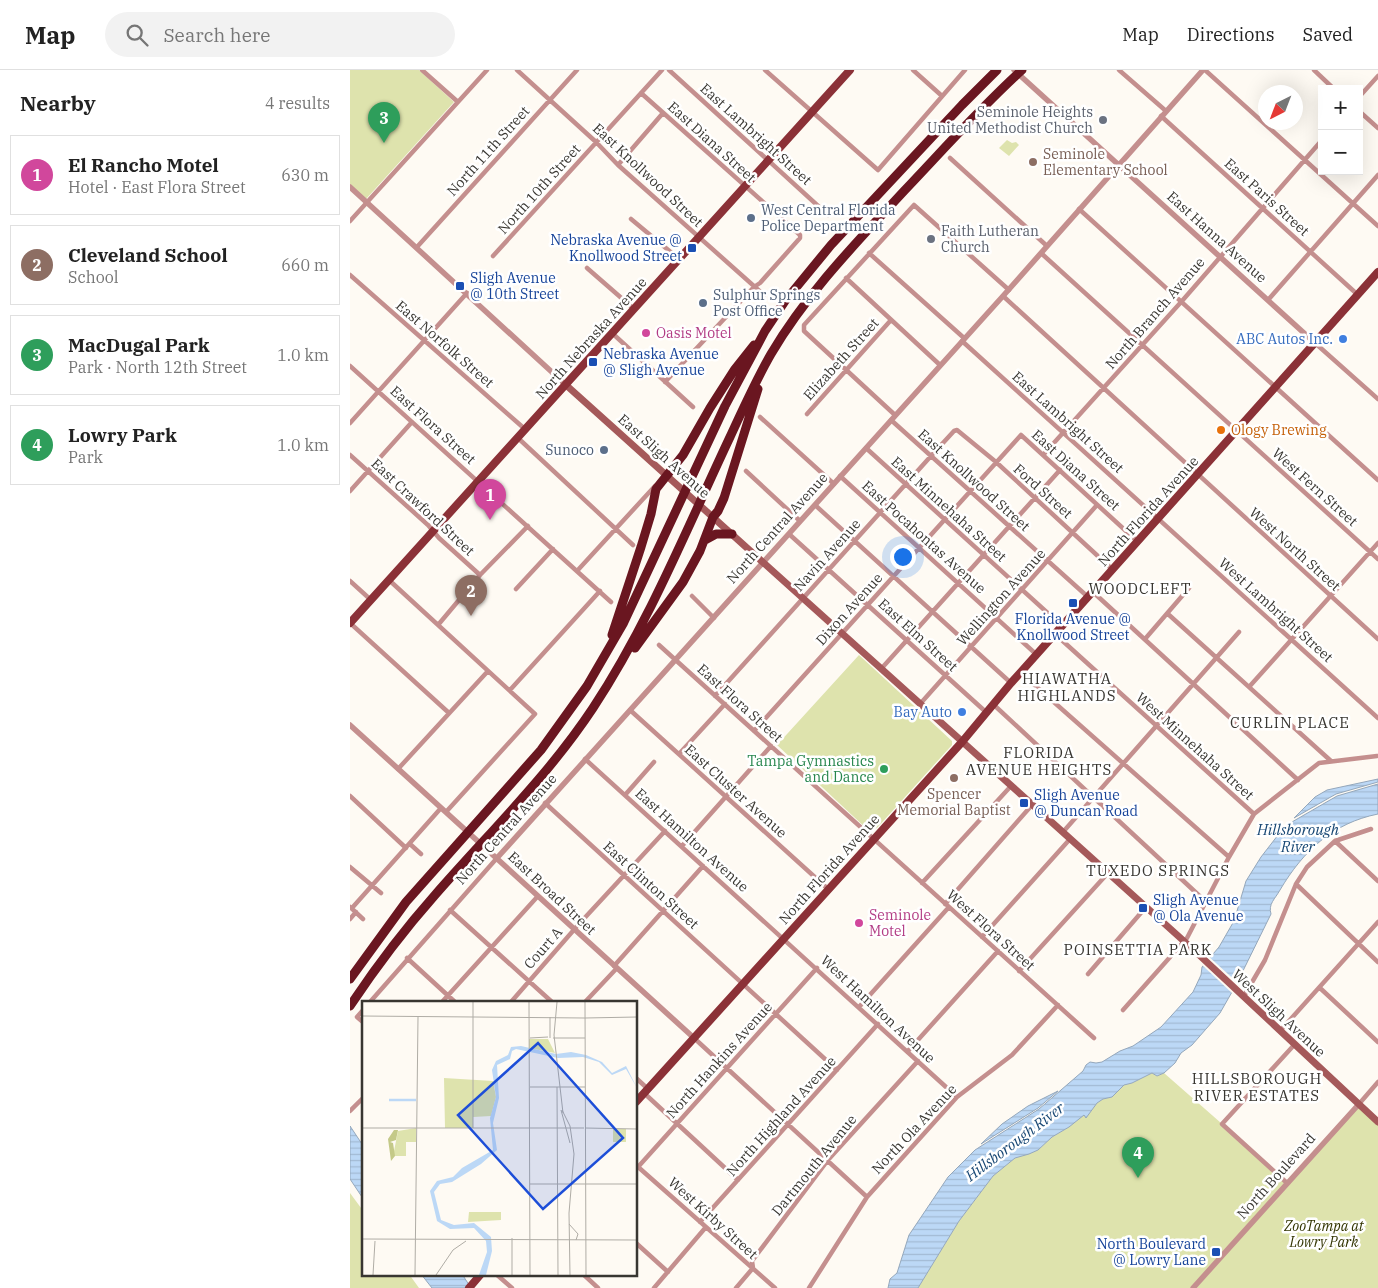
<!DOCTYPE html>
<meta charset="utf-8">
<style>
:root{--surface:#fff;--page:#f2f2f2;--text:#222;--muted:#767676;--line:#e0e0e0;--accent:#d93025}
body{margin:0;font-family:"IBM Plex Serif",serif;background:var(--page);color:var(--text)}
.controls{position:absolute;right:15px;top:15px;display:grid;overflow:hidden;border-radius:0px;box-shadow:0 5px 20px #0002}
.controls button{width:45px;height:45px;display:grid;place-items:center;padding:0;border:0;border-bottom:1px solid var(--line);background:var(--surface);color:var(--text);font:25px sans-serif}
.compass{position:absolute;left:908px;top:15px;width:45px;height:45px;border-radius:50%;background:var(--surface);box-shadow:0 5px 20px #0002;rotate:222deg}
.you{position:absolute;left:552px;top:486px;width:18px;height:18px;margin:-12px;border:4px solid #fff;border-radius:50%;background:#1a73e8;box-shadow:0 0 0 8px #1a73e833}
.badge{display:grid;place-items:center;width:32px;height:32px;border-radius:50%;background:var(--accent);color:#fff;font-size:16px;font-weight:700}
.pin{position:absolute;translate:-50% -41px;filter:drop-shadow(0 1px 2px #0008)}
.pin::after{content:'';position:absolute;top:26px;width:18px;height:15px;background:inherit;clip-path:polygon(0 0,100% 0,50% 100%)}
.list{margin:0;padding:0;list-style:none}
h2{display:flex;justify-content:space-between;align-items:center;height:65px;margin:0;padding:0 20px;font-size:21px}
h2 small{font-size:16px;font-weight:400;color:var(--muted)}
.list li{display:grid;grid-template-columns:32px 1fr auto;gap:15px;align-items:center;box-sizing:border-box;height:80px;margin:0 10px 10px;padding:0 10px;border:1px solid var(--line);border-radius:0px}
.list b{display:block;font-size:19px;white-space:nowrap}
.list p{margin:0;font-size:16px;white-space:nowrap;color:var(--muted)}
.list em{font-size:16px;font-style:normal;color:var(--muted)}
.icon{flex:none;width:28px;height:28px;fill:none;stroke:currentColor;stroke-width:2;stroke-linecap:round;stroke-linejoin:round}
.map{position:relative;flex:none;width:1028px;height:1218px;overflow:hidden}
header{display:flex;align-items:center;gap:30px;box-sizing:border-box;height:70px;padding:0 25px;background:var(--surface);border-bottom:1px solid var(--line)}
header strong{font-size:24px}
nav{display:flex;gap:28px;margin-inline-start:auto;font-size:18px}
.search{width:350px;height:45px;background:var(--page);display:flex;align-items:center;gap:12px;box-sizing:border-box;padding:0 18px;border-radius:28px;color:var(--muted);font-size:19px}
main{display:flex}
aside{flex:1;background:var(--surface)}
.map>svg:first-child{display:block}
</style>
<header>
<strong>Map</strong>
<div class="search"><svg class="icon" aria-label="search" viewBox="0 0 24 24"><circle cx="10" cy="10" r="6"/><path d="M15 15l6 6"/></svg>Search here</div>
<nav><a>Map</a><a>Directions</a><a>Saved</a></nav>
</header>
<main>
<aside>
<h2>Nearby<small>4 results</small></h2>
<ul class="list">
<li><span class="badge" style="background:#d1479c">1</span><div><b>El Rancho Motel</b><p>Hotel · East Flora Street</p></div><em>630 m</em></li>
<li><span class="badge" style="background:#8d6e63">2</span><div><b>Cleveland School</b><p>School</p></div><em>660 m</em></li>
<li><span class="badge" style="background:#2e9e5b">3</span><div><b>MacDugal Park</b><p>Park · North 12th Street</p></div><em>1.0 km</em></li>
<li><span class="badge" style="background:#2e9e5b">4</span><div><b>Lowry Park</b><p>Park</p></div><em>1.0 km</em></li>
</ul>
</aside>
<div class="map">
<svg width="1028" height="1218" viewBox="0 0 1028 1218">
<defs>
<pattern id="water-rules" width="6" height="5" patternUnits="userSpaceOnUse" patternTransform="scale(1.25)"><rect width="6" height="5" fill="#bcd8f6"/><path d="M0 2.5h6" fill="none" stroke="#a2bad3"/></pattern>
</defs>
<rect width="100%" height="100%" fill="#fefaf3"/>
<path fill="#dee3ad" d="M0 0H69L104 32 16 129 0 114Z
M657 70 662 73 666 72 669 75 659 86 649 78Z
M509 585 602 671V675L527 758 519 761 427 675Z
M802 1003 807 1006 814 1003 937 1111 840 1218H568L609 1151 643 1106 665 1088 688 1080 702 1067 719 1057 734 1044 736 1047 747 1033 753 1029 762 1027 774 1015 782 1013Z
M1008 1037 1028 1055V1218H846Z
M0 1123 14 1142V1204H59L69 1218H0Z"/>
<path fill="url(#water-rules)" stroke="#94a7bb" d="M1028 709V712L986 724 944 748 965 727 977 720Z
M1028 714V744C983 753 953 781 930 820 925 829 918 834 921 844L886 915 870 943 842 975 831 983 825 993 814 1003 807 1006 802 1003 782 1013 774 1015 762 1027 753 1029 747 1033 736 1048 734 1045 719 1057 702 1067 688 1080 679 1084 665 1088 643 1106 609 1151 568 1218H538L540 1209 547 1203 559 1165 598 1107 625 1080 689 1039 733 1001 736 995 740 992 746 993 752 992 770 981 783 976 811 957 843 922 851 905 852 897 869 877 884 851 896 811 911 787 935 756 987 726Z
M708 1021 688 1038 631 1074 652 1054 678 1036Z
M0 1056 14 1077V1130L0 1109Z
M71 1204H112L121 1218H82Z"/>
<path fill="#fefaf3" d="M857 885 889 914 883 924 851 894Z"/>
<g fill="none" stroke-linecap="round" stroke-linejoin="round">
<path stroke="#c48f8e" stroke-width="4.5" d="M72 0 108 32
M167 0 246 72 268 95 414 225
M319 0 478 145
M415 0 528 100 615 0
M563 0 592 26
M769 0 816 41
M855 0 1028 156
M964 0 984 19
M291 23 450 165V168L410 213 404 217 315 312
M1009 27 1028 6
M1009 41 1028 58
M811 46 1008 225
M600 88 697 176
M268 95 313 43
M729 139 1028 410
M281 149 329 189
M0 151 137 0
M67 177 227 0
M519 183 614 268
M691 183 1028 489
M143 186 312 0
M237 198 284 239
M0 205 176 360
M496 208 590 295
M653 226 1028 569
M918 230 1028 105
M262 263 343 337
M612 271 1028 648
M965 273 1028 329
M0 296 261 532
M457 344 541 250
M545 345 454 261V255L564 135 659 220
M410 347 484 414
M541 350 738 527
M0 353 117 223
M168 368 283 475
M516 378 712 556
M0 385 78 455 89 468 130 505
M693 385 832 231 972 70
M396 401 450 451
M490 406 687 585
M0 421 62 352
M465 435 661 613
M439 464 637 643
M227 501 305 416
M39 510 185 644 96 742
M0 511 21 530
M166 519 203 479
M743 522 948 710
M342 526 364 548
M818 544 981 691
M0 553 99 643
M88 555 130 505 178 456
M705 564 904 744
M795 569 839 518
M309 575 744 968
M531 599 710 400
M671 603 879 787
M899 617 1028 473
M160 620 250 521
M365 626 581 386 604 361 607 360 646 392 763 500
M570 634 747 435
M644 635 855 831
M280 640 478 819
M404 661 671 365 788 472
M329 684 375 634
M235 689 607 1027
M48 699 138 601
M275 725 304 692
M0 726 56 778
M195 733 487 1000
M713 762 889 562
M985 771 1028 811
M60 774 71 784
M332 776 421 676
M0 797 31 823
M572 813 661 716
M946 814 1028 892
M595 834 682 735
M0 837 13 849
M2 838 91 738
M100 840 202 932
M0 849 6 842
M632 867 720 769
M57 888 105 932
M264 896 353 796
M669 901 758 803
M738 904 796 837
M970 918 1028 972
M894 926 915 890 946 814 957 797 985 771 1021 759
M20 932 147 788
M92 932 188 826
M161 932 229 854 315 761
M235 932 267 898
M509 937 599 837
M14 939 7 947 14 953
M773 940 837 868 879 787 904 744 969 693 1027 686
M930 961 1028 852
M344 968 517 1127
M558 981 648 881
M286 1008 298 1019
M294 1023 388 1110
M1009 1034 1028 1012
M0 1041 14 1027
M287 1096 425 1218
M288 1097 467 898
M937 1113 872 1054 945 974
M350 1152 528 954
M286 1173 318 1202
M146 1204 162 1218
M233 1204 248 1218
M304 1218 356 1157
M386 1218 403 1198 402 1191 478 1090 568 991
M459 1218 517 1127 607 1027 662 985 708 935"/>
<path stroke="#c48f8e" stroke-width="5.5" d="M664 0 965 273
M0 117 216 315
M0 655 344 968
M147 788 653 226 853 0
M843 1218 1009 1034"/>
<path stroke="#a5595a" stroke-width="7" d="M216 315 846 882 1028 1052"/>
<path stroke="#8b3137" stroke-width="8" d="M0 553 500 0
M286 1032 612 672 661 613 1028 202
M119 1218 131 1204"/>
<path stroke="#6a1620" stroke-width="9" d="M355 470 366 464H382
M262 565 291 477 301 444 306 419 333 385 360 338 385 299 404 275
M285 578 333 512 350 481 363 447 368 441 374 428 408 319
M0 909 56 832 191 680 237 616 273 554 375 336 415 261 435 231 481 175 612 35 647 0
M0 936C26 897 54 860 85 825 139 763 198 706 243 638 299 553 337 458 380 367 393 339 406 310 421 284 457 223 506 173 554 121 593 80 630 38 672 0"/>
</g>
<g fill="#6b7280" stroke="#fff" stroke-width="2">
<circle cx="753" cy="50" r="5"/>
<circle cx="581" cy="169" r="5"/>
</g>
<g fill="#8d6e63" stroke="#fff" stroke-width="2">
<circle cx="683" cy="92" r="5"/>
<circle cx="604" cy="708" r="5"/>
</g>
<g fill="#5c6f8a" stroke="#fff" stroke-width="2">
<circle cx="401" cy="148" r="5"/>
<circle cx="353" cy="233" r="5"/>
<circle cx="254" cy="380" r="5"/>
</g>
<g fill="#1a4fb4" stroke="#fff" stroke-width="2">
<rect x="337" y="173" width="10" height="10" rx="2.5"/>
<rect x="105" y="211" width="10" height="10" rx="2.5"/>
<rect x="238" y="287" width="10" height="10" rx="2.5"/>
<rect x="718" y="528" width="10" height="10" rx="2.5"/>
<rect x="669" y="728" width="10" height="10" rx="2.5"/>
<rect x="788" y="833" width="10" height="10" rx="2.5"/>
<rect x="861" y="1177" width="10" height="10" rx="2.5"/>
</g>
<g fill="#d1479c" stroke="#fff" stroke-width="2">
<circle cx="296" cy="263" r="5"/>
<circle cx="509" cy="853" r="5"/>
</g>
<g fill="#3f7fe0" stroke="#fff" stroke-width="2">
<circle cx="993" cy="269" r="5"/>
<circle cx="612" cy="642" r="5"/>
</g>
<circle fill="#e8710a" stroke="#fff" stroke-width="2" cx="871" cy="360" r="5"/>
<circle fill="#2e9e5b" stroke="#fff" stroke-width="2" cx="534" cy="699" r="5"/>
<g text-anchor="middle" stroke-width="5" stroke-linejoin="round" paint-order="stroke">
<g font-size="14" fill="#5b616d" stroke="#fff" text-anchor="end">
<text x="743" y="47">Seminole Heights<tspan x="743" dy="16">United Methodist Church</tspan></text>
<text x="591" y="166" text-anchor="start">Faith Lutheran<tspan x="591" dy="16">Church</tspan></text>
</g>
<g font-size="14" fill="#383631" stroke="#fff">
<text transform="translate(406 64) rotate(42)" y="5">East Lambright Street</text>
<text transform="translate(362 72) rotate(42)" y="5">East Diana Street</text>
<text transform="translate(138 81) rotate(-48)" y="5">North 11th Street</text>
<text transform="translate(298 105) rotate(43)" y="5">East Knollwood Street</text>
<text transform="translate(189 119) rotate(-48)" y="5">North 10th Street</text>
<text transform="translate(917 127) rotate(42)" y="5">East Paris Street</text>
<text transform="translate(867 167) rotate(42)" y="5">East Hanna Avenue</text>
<text transform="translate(805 243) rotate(-49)" y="5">North Branch Avenue</text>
<text transform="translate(241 268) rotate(-48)" y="5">North Nebraska Avenue</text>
<text transform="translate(95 274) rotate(41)" y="5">East Norfolk Street</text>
<text transform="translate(491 289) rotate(-48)" y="5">Elizabeth Street</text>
<text transform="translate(718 352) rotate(42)" y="5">East Lambright Street</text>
<text transform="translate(83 355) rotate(42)" y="5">East Flora Street</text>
<text transform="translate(314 386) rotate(42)" y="5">East Sligh Avenue</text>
<text transform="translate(726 400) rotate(42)" y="5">East Diana Street</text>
<text transform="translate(624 410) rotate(42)" y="5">East Knollwood Street</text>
<text transform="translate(965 417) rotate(42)" y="5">West Fern Street</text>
<text transform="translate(693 421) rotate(42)" y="5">Ford Street</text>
<text transform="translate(73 437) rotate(43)" y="5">East Crawford Street</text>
<text transform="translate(599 439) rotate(42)" y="5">East Minnehaha Street</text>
<text transform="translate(798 441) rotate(-48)" y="5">North Florida Avenue</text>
<text transform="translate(427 458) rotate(-48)" y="5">North Central Avenue</text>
<text transform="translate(574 467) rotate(42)" y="5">East Pocahontas Avenue</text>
<text transform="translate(945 479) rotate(42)" y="5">West North Street</text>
<text transform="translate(477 485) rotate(-48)" y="5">Navin Avenue</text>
<text transform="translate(651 527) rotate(-48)" y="5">Wellington Avenue</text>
<text transform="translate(499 539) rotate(-48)" y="5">Dixon Avenue</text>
<text transform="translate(926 540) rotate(42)" y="5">West Lambright Street</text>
<text transform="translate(568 565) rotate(42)" y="5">East Elm Street</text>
<text transform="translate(390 633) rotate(42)" y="5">East Flora Street</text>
<text transform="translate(845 676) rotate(42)" y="5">West Minnehaha Street</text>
<text transform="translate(386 721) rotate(42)" y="5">East Cluster Avenue</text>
<text transform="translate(156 759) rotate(-48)" y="5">North Central Avenue</text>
<text transform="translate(342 770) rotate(42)" y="5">East Hamilton Avenue</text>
<text transform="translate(479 799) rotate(-48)" y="5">North Florida Avenue</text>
<text transform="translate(301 815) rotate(42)" y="5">East Clinton Street</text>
<text transform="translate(202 823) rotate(43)" y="5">East Broad Street</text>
<text transform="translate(641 860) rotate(42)" y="5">West Flora Street</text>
<text transform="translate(193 878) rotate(-49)" y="5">Court A</text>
<text transform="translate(528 939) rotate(43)" y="5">West Hamilton Avenue</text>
<text transform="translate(929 943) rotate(43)" y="5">West Sligh Avenue</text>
<text transform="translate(369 990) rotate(-48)" y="5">North Hankins Avenue</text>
<text transform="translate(431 1046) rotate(-48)" y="5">North Highland Avenue</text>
<text transform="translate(564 1059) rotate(-47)" y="5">North Ola Avenue</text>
<text transform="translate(464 1095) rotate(-51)" y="5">Dartmouth Avenue</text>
<text transform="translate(926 1106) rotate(-48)" y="5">North Boulevard</text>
<text transform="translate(363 1148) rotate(42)" y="5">West Kirby Street</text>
</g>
<g font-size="14" fill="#785e54" stroke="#fff" text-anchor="start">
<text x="693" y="89">Seminole<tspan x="693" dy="16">Elementary School</tspan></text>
<text x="604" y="729" text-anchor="middle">Spencer<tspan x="604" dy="16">Memorial Baptist</tspan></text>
</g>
<g font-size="14" fill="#4e5e75" stroke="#fff" text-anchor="start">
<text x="411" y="145">West Central Florida<tspan x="411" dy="16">Police Department</tspan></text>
<text x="363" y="230">Sulphur Springs<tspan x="363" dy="16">Post Office</tspan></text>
<text x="244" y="385" text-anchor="end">Sunoco</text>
</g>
<g font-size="14" fill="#164399" stroke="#fff" text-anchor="start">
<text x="332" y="175" text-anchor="end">Nebraska Avenue @<tspan x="332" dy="16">Knollwood Street</tspan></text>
<text x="120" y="213">Sligh Avenue<tspan x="120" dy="16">@ 10th Street</tspan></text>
<text x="253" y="289">Nebraska Avenue<tspan x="253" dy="16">@ Sligh Avenue</tspan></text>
<text x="723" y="554" text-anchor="middle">Florida Avenue @<tspan x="723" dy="16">Knollwood Street</tspan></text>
<text x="684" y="730">Sligh Avenue<tspan x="684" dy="16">@ Duncan Road</tspan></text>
<text x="803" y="835">Sligh Avenue<tspan x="803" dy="16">@ Ola Avenue</tspan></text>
<text x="856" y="1179" text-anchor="end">North Boulevard<tspan x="856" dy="16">@ Lowry Lane</tspan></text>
</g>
<g font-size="14" fill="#b23c85" stroke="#fff" text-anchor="start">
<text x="306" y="268">Oasis Motel</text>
<text x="519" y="850">Seminole<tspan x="519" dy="16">Motel</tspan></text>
</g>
<g font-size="14" fill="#366cbe" stroke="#fff" text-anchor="end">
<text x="983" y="274">ABC Autos Inc.</text>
<text x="602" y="647">Bay Auto</text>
</g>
<g font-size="14" fill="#c56008" stroke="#fff" text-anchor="start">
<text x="881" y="365">Ology Brewing</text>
</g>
<g font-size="14" fill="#27864d" stroke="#fff" text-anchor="end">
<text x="524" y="696">Tampa Gymnastics<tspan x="524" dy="16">and Dance</tspan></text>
</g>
<g font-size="14" font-style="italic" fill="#323400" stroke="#fff">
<text x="974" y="1161">ZooTampa at<tspan x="974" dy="16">Lowry Park</tspan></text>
</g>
<g font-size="15" letter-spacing="1" fill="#383631" stroke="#fff">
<text x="790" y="524">WOODCLEFT</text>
<text x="717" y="614">HIAWATHA<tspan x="717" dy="17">HIGHLANDS</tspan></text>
<text x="940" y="658">CURLIN PLACE</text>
<text x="689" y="688">FLORIDA<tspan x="689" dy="17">AVENUE HEIGHTS</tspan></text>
<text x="808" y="806">TUXEDO SPRINGS</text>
<text x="788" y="885">POINSETTIA PARK</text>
<text x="907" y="1014">HILLSBOROUGH<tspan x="907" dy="17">RIVER ESTATES</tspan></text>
</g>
<g font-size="15" font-style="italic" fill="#164673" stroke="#fff">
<text x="948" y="765">Hillsborough<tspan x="948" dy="17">River</tspan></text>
<text transform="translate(665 1072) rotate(-37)" y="5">Hillsborough River</text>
</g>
</g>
<g transform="translate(12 931)">
<rect width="275" height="275" fill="#fefaf3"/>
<path d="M167 38H186L193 52 167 47ZM82 77 131 80 134 96 129 115 111 116V127H83ZM54 127V141H44V155H31L36 130ZM251 128H264V141H251ZM107 211H139V219L106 221Z" fill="#dee3ad"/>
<path d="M32 129H36L34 139 28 141 31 142 33 155 29 160 26 138Z" fill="#c4c988"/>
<path d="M159 45 194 53 209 51 224 54 240 61 250 72 264 65 275 87 264 68 250 74 237 61 221 56 196 57 154 48 150 50 148 58 135 64 137 97 131 122 135 149 119 163 90 181 78 183 72 191 79 219 92 224 112 222 129 236 130 250 124 274H117L125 251 124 240 112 227 88 228 75 220 68 190 75 180 91 176 100 167 131 149 128 117 134 96 130 69 134 60 146 54 149 46Z" fill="#bcd8f6"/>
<path fill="none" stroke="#bcd8f6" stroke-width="2.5" d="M27 99H54"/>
<path fill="none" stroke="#afaca5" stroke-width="1" d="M167 1 168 274M195 1 192 34 201 112M223 1 224 274M0 15 223 17M188 16V37M223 17 275 16M168 37 186 36M191 37H223M168 86H223M195 86 196 274M199 109 208 142M200 109 208 125 212 153 207 212 208 274M0 127H222M111 127V1M223 127 275 128M168 183H275M207 223 216 233 214 239M150 237V274M0 238 275 239M11 274 13 240M53 274 56 16M74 274 91 249 104 240"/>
<path fill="#1d4ed8" fill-opacity="0.15" stroke="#1d4ed8" stroke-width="2.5" d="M176 42 261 137 181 208 96 114Z"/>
<rect width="275" height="275" fill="none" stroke="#383631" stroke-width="2.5"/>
</g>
</svg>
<div class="controls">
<button>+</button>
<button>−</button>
</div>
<svg class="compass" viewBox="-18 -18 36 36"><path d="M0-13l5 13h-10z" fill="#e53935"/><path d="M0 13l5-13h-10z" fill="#767676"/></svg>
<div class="you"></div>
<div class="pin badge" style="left:140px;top:450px;background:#d1479c">1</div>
<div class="pin badge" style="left:121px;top:546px;background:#8d6e63">2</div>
<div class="pin badge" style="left:34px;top:73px;background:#2e9e5b">3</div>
<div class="pin badge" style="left:788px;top:1108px;background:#2e9e5b">4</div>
</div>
</main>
